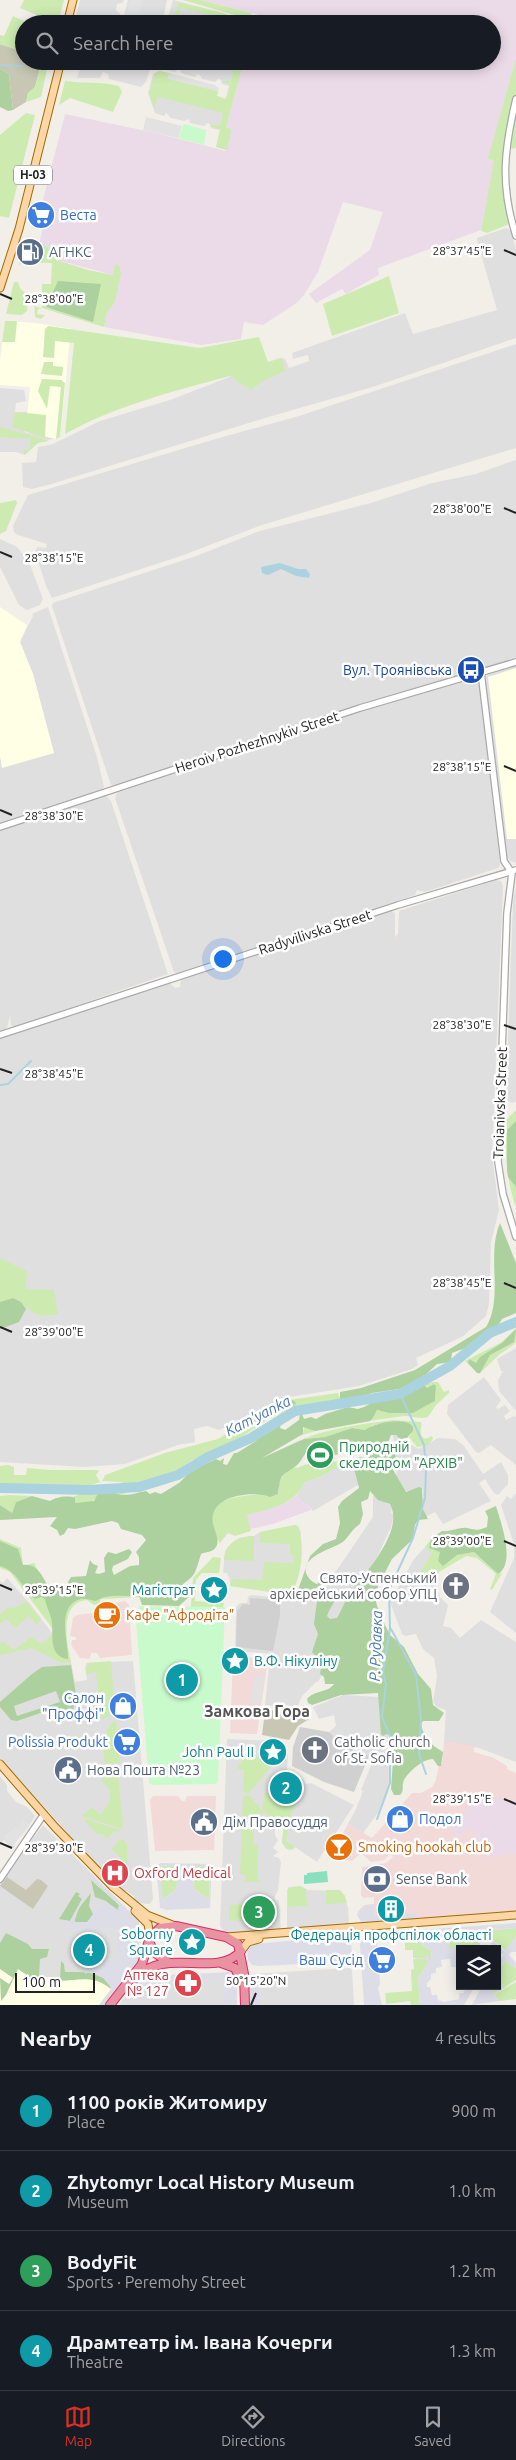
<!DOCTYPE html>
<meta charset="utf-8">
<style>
:root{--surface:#171b24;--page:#20242c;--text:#f1f3f6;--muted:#9ea1a6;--line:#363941;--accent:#d93025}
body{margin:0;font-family:Ubuntu,sans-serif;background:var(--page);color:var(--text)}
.controls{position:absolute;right:15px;bottom:15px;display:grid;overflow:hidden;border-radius:0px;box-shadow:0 2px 12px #0003}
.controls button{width:45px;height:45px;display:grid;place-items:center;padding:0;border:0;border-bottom:1px solid var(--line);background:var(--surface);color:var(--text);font:25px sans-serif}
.scale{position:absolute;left:15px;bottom:12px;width:80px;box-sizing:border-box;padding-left:5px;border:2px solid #222;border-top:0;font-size:14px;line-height:18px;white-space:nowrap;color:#222;-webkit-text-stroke:4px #fff;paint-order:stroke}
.you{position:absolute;left:222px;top:958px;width:18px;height:18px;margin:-12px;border:4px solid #fff;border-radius:50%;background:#1a73e8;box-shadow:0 0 0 8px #1a73e833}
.badge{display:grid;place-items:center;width:32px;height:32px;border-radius:50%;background:var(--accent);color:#fff;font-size:16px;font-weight:700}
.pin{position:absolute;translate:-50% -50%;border:2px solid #fff;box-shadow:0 1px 5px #0006}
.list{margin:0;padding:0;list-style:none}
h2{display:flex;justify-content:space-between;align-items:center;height:65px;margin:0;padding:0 20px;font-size:21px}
h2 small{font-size:16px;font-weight:400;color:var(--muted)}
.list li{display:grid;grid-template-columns:32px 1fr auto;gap:15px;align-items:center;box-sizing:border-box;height:80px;padding:0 20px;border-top:1px solid var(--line)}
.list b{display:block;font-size:19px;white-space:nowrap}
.list p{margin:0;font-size:16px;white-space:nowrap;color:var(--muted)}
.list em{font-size:16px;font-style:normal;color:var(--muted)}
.icon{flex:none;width:28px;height:28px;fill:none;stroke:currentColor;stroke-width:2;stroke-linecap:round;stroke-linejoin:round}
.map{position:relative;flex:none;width:516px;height:2005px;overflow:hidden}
.search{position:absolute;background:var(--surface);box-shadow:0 2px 12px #0003;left:15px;right:15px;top:15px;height:55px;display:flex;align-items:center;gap:12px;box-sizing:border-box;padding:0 18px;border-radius:28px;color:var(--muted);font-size:19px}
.sheet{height:385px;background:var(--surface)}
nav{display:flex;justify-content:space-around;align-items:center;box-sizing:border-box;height:70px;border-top:1px solid var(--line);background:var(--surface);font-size:14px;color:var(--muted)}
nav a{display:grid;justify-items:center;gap:2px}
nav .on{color:var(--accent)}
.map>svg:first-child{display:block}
</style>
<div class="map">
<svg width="516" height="2005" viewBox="0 0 516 2005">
<rect width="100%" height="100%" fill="#f2efe9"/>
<path fill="#e0dfdf" d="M80 0H124L122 3 117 4 116 10 120 14 118 24H74Z
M128 0H167L162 24H122Z
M173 0 223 13 247 24H168L167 21Z
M83 61H127L129 65 132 66 131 61H152L146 82 141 87 109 79 108 74 103 72 100 78H77Z
M156 61H244L226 127 227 150 216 147 220 130 211 128 210 124 207 123 204 126 190 123 189 119 184 121 171 118 166 113 164 116 155 113 148 93 153 74 159 71 169 73 168 78 218 91 217 96 226 99 229 86 222 84 221 80 218 79 215 82 202 79 200 75 197 74 195 77 181 73 180 69H177L175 72 160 68 156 64Z
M506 228 511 231 516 249V338L376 386 265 418 48 485 32 489 23 487 22 463 36 462 38 447 53 444 100 421 170 400 279 358 285 359 289 368 309 361 308 355 293 359 292 353 405 313 413 334 497 310 477 240V238Z
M516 344V448L262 525 181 556 52 598 46 586 35 551 38 547 46 548 47 544 18 535 14 532 13 526 28 495 212 440 299 416Z
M0 388 24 390 26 401 16 403 15 412H27L29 395 60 437 38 443 25 455 16 452H0Z
M516 460V658L367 702 116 786 111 785 52 606 53 603 196 556 260 531 371 503 432 483 476 474Z
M0 539 17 547 29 562 43 599 40 605 27 610 19 605 0 567Z
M48 607 97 757 104 787 98 792 0 824V756L2 767 54 753 33 674 20 642 33 616 32 614Z
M516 666V863L510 861 506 855 485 679 487 675Z
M465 680H474L480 685 500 865 498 868 425 892 417 890 415 895 177 973 174 972 115 798 117 793 332 720Z
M102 796H106L111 801 168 974 14 1027 11 1025 10 1016 7 1028 0 1031V830Z
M496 880 501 881 503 886 492 1155 499 1210 491 1242 489 1304 486 1316 462 1337 416 1358 418 1365 412 1369 359 1386 289 1397 219 1430 207 1426 194 1429 195 1442 178 1445 125 1464 84 1467 0 1462V1039L170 983 175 988 180 987 181 980 391 911 395 913V937L398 934 399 911Z
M516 886V1102L511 1103 506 1099V1094L513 901Z
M516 1348V1411L499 1391 498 1380 503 1371H501L497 1359Z
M484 1377 501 1400 496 1407 498 1409 505 1405 510 1411 504 1416 506 1420 514 1416 516 1417V1465L491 1445 479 1453 476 1452 447 1414 448 1405Z
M393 1434 419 1449 438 1438 455 1439 464 1446 483 1474 501 1462 508 1475V1484L498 1495 494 1493 485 1479 479 1483 491 1501 443 1524 435 1512 425 1517 421 1498 423 1497V1489L398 1492Z
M346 1462 363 1464 370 1478 313 1511 309 1506 301 1502 297 1495 305 1482 320 1477Z
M516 1493V1633L490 1612 514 1558V1544L501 1505 507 1496 511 1499Z
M373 1495 392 1506 391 1513 394 1514 391 1527 326 1668 318 1682H316L302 1696 298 1705 288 1707 265 1705 270 1658 275 1659V1654L235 1651 236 1607 240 1603H247L248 1597 251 1595 272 1597 279 1600 282 1598 308 1597 328 1583 373 1517Z
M295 1525 298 1526 301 1533 300 1567 292 1592H271L230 1586V1580L227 1573H223L225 1551 231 1544 239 1538 254 1536 260 1532Z
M425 1547 433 1553 414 1580 436 1584 440 1597 448 1605 443 1626 451 1628 460 1638 481 1620 516 1642V1762L479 1748 444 1743 446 1710 437 1707 433 1702 437 1676 434 1658 423 1649 416 1634 405 1636 402 1634 390 1602 414 1559Z
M7 1578 31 1605 70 1657 75 1682 87 1680 85 1667 87 1663 133 1661 153 1899 150 1904 138 1903 134 1900V1896L126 1891 125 1893 111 1881 0 1758V1581L3 1583Z
M343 1695 380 1697 388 1736 389 1788 383 1806 363 1833 348 1824 356 1809 363 1791 361 1790 375 1756 370 1754 369 1756 337 1743 338 1740 329 1732 336 1726 334 1715 319 1719 313 1707Z
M227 1739 276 1741 282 1744 288 1751 287 1770 302 1778 306 1784 311 1783 354 1805 317 1862 295 1847 290 1850 285 1848 282 1840 284 1825H275V1835L278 1840 273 1848 278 1852 273 1856 279 1858 281 1862 278 1890 275 1896V1900H279L281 1931 229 1933 224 1932 220 1926Z
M0 1776 7 1785V1791L16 1802 27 1807 35 1816 27 1829 25 1828 28 1825 24 1821 12 1846 16 1845 12 1849 4 1840 0 1846Z
M43 1825 139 1921 140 1959 105 2005H0V1884Z
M301 1886 308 1890 341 1891 348 1907 349 1922 347 1925 287 1930V1890L289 1887Z
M350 1968 352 1970 354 2005H249L250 1974Z
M228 1972 237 1985V2005H119L137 1981Z"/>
<path fill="#f2dad9" d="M125 1601 129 1605 132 1655 100 1658 97 1653H91L90 1659 80 1658 71 1645 72 1640H76V1637L70 1636 73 1618 77 1615 101 1612 105 1618 110 1617 109 1604Z
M235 1656 268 1659 257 1734 230 1733 233 1657Z
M451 1742 474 1746V1752L494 1758 507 1766V1769L516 1773V1911L362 1923 357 1915 358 1912 364 1905 374 1904V1897L364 1898 361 1895 362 1867 386 1863 393 1857 390 1854 384 1860 371 1862 361 1853 352 1861 336 1858 333 1850 348 1824 372 1838 412 1793H421L432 1787 436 1780 439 1764H442L444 1743Z
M153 1796H178L182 1801H185L187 1796H216L214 1850 155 1851 150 1800Z"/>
<path fill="#ebdbe8" d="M200 0H516V58L489 160 495 161 481 230 378 268 379 275 346 294 342 289 316 303 309 294 370 250 383 212 343 202 318 272 304 295 298 302 263 325 244 322 241 339 201 345 104 327 113 275 57 260 58 254 38 250 42 231 37 220 40 207 45 208 48 202 43 200 65 114 156 133 226 151 232 129 226 127 244 61H492V24H254L257 14Z
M297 1495 301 1502 309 1506 311 1510 273 1524 250 1529 246 1515 287 1502Z
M496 1798 516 1800V1854L487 1857 472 1829 455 1836 446 1825 466 1814 465 1806Z"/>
<path fill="#ffffe5" d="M5 321 36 323 71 329 60 437 56 439 25 432 30 387 0 385V360Z
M0 607 27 625 20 642 33 674 54 753 2 768 0 756Z
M516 668V839H507L488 677Z
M0 1957 30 1977 88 1978 103 1982 111 1989 99 2005H0Z"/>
<path fill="#d0d0d0" d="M250 1598 280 1600V1615L273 1651 236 1647 237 1611 243 1604 250 1605Z
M300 1727 329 1732 338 1740 337 1743 369 1756 354 1792 324 1782 292 1766 293 1747Z"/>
<path fill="#c7c7b4" d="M0 44 24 52V61H42L35 87 28 93 26 102 13 110 9 74 0 69Z
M303 1705 310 1713 309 1719 298 1726 289 1740 262 1735 265 1711 269 1710 298 1713Z
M7 1877 26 1890 37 1879 41 1880 48 1886 33 1909 0 1886Z"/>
<path fill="#cdebb0" d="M24 0H64L58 24 20 8Z
M183 0H200L252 13 248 19Z
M181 3 223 13 247 24 181 8 178 19 187 24H173L177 19 175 16 178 4Z
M13 16 30 24H24V52L0 44V35L4 36Z
M516 58V148L505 150 512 223 487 233 481 231 494 161 488 159Z
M42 61H49L41 97 26 102 28 93 35 87Z
M205 61H244L226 127 232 129 227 150 216 147 220 130 210 126V125L220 126 223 113 158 97 154 108 149 93 155 73 159 71 169 73 168 79 218 91 217 96 226 99 230 85 221 81H231L234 69Z
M65 81C83 84 101 81 119 86L122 92 113 112 70 98 59 105Z
M26 113 35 115 9 218 0 216V135Z
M43 244 48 248 52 245 60 246 57 260 88 270 113 275 115 264 119 265 121 273 115 302 107 312 104 327 42 308 38 309 37 314 45 315 41 319 35 317 34 300 37 298 36 307 42 308V284H51L52 263 26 262 19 265 22 252 32 255 41 250Z
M389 276 399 313 332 336 323 304Z
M14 282H18L20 288 28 296 27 311 22 315 6 314Z
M5 321H17L15 342H2Z
M48 326 200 348 259 337 268 362 282 358 285 371 263 381 251 390 230 376C174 391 115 406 65 434L74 343 55 341 54 358 43 357 45 329Z
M44 362H53V366L63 367 62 376 41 374Z
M42 379 61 380 65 383 60 437 56 439 61 387 50 386 47 409 38 391Z
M15 412 46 415 45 438 12 427Z
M0 427 49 441 38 443 24 455V450H29L31 439 0 437Z
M16 500 17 503 6 531 0 534V503Z
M516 1110V1208C506 1178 504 1151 507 1119Z
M0 1258 27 1271 26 1289 54 1290 58 1314C32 1320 32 1308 13 1298L0 1302Z
M516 1328V1343L500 1354 479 1374 465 1361 502 1342Z
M433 1382H438L444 1392 449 1390V1393L436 1405 428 1417C420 1420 413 1416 405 1416 374 1420 326 1426 297 1437L303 1434 304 1427 315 1431 370 1421 373 1418 377 1410 389 1413H413L435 1401 436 1386 434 1384 427 1388 425 1387V1385Z
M338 1393 340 1398 338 1404C325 1403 304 1405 294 1415L291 1412 277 1415 267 1420 219 1452 192 1460 160 1485 133 1486 120 1482 102 1481 105 1475 165 1453 218 1439 242 1424 289 1400Z
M393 1420 421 1422C423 1427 417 1434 425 1439L432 1436 433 1439 427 1446 417 1447 409 1437 413 1431 401 1421 373 1425 365 1430 352 1428 325 1437 303 1439 278 1452C311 1430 355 1425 393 1420Z
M326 1461 346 1462 320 1477 305 1482C294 1506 270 1508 247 1515L251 1531 235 1536 228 1533 220 1543C215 1537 213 1528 212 1520 210 1490 262 1497 279 1492 277 1479 285 1472 295 1467L298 1468C307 1461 317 1466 326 1461Z
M8 1465 14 1467V1475H26L27 1468 50 1470H97L99 1471 96 1475 100 1482 74 1490 24 1485 0 1487V1466Z
M100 1488 128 1494C109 1497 108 1481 92 1502L75 1503 72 1497Z
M10 1495 32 1496 16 1502 12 1513 0 1505V1496Z
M295 1525 298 1526C305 1544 302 1576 292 1592H271L230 1586 232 1579 262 1580 264 1562 293 1563V1555H290V1544L260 1543V1532Z
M254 1536V1561L224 1560C225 1543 238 1536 254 1536Z
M0 1539 21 1548 23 1566 34 1563 54 1602 62 1596 146 1592 139 1597 101 1599 100 1603 94 1605 87 1600C58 1603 67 1644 71 1662L61 1663 32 1648 0 1655V1644L3 1641 12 1649H15L31 1637 41 1644 55 1632 10 1572 0 1568Z
M431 1539 429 1548 457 1555 474 1552 498 1574 502 1573 492 1590 490 1589 496 1574 477 1558 466 1556 439 1572 433 1584 414 1581 432 1553 425 1547Z
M213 1557 221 1558 219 1573H202L196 1580 195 1601 224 1603 223 1607H191L193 1578Z
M26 1601 41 1619 37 1625 29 1616 15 1628 6 1619 0 1624V1614L9 1607 15 1608Z
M111 1661 115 1709 109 1716 101 1720 96 1672 86 1674 87 1663Z
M116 1720 120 1763 105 1764C102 1752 104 1726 116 1720Z
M244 1756 262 1758 272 1766 248 1794 243 1791 244 1770 237 1769Z
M118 1773 123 1827 122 1829 82 1816 92 1807 100 1815 110 1802V1790L101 1780 103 1777Z
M265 1792 298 1801 291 1814 286 1841 295 1847 292 1850 287 1849 282 1843 284 1825 276 1824 262 1809Z
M245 1795 250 1796 264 1813 253 1814 242 1818 243 1798Z
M249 1817V1830L254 1831 253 1844 258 1845 257 1878 262 1882H245V1875L240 1874 242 1824Z
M82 1818 120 1830 118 1833 115 1831 106 1839 102 1834H97Z
M119 1840 123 1839 127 1845 128 1867 112 1849Z
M162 1866H176L179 1868 176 1889 163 1900 159 1869Z
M193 1866H208L210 1869 209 1899 194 1889 193 1876H190V1869Z
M300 1886 306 1889 307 1906 288 1907V1888Z
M340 1890 345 1896 347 1903 326 1904V1890Z
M246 1904V1921L229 1920V1905Z
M516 1928V1936L506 1951 482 1931Z
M474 1932 477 1937 479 1949H460V1958L458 1948 449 1949 448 1935Z
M414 1938 431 1951 432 1959 429 1963 427 1959V1965L418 1978 420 2005H411L410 2001 386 2004 385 1993 412 1991 411 1970 414 1969 413 1959H425L413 1958V1950H405V1939Z
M505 1961 516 1968V1980L493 1994 491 1986H497V1972Z
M516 1982V1999L499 2001 494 1995Z"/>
<path fill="#add19e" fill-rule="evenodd" d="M0 69 9 74 13 110 8 111 0 107Z
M58 281 101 284 93 322 46 307Z
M516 1121V1187L508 1177 507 1170V1130Z
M500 1223 516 1263V1313L502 1319 490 1339 452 1353 451 1362 437 1364 422 1378 399 1389 372 1393 340 1403V1392L361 1388 415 1370 486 1327C504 1297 486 1256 500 1223Z
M13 1298 21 1302 26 1309 19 1322 0 1329V1302Z
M516 1329 514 1342 490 1355 480 1373H477L468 1363 469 1359 476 1363 480 1357 502 1343Z
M434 1384 436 1386 435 1401 413 1413H389L377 1410 373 1418 370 1421 315 1431 303 1427V1434L262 1458 304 1439 325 1437 352 1428 365 1430C374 1423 406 1416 413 1427V1431L407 1438 401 1440 396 1435H391L385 1451 395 1454 397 1465 392 1468 406 1492 419 1487 422 1488 423 1509 428 1519 418 1520 415 1525 413 1539 392 1559 378 1586 376 1602 380 1615 390 1635 404 1647 418 1674 431 1689 433 1705 444 1713 439 1721H423L421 1724C425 1741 431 1744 443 1752L441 1766H438L433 1759C423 1759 409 1771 404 1780 401 1786 405 1790 400 1795H394L391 1789 394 1746 391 1736 386 1734 383 1736 381 1734 378 1693 341 1695 312 1705 308 1703 307 1699C314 1690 328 1693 334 1684H325L324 1677 320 1674 322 1663 312 1652 318 1634 314 1624 317 1601 325 1589H331C340 1600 330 1606 327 1616L330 1619 337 1618C342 1610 344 1602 349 1595 365 1573 405 1531 390 1504L378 1500 370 1491 368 1499 361 1502 363 1514 360 1524C352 1529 350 1535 344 1541 334 1549 302 1555 306 1573 308 1578 312 1582 317 1584L325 1578V1582C317 1588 306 1596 298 1590L310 1556 323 1544 336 1539 340 1523 338 1507 342 1501 359 1488 355 1472 357 1458 373 1455 374 1444H370L363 1451 326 1456 307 1452C303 1456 301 1462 297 1465 281 1478 281 1471 278 1494L270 1497C256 1491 217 1494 213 1515 210 1525 220 1536 217 1545 214 1553 207 1551 201 1554 199 1560 197 1569 194 1574 188 1583 174 1586 175 1599L186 1595 190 1596 179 1606 142 1605 139 1596C125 1597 108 1593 96 1601 91 1601 86 1598 81 1599 55 1605 69 1645 68 1659 49 1657 53 1636 52 1623 51 1615 46 1606 45 1599L41 1597 35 1599C23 1589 16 1570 0 1566V1541L18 1549 23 1565C38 1563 43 1578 49 1588L55 1589 63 1594 68 1591V1582L71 1577 86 1576 90 1560 93 1564 98 1566 95 1573 99 1574 105 1572 104 1558 108 1552 116 1554 129 1549 132 1552 128 1559 113 1566 112 1570 114 1575 130 1566 139 1565V1557L136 1552 146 1540 142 1535 121 1529 118 1523 112 1521 75 1529 68 1528 64 1534 60 1536 57 1530 50 1526 57 1517 0 1520V1505L12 1513 16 1502 32 1496 50 1501C56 1497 68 1495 75 1498V1503L94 1501C102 1483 111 1495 125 1495 132 1495 139 1492 146 1491L150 1494 155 1492 161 1494 179 1483 192 1470 216 1459 220 1461 224 1458 223 1464 227 1465 234 1453H237L256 1441 260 1431 271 1430 281 1423 280 1428 285 1430 299 1420 300 1414H302L304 1419 311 1417 316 1419 325 1414 348 1407 358 1409 364 1407 379 1399 404 1396 424 1385 427 1388Z
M293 1400 296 1403 293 1407 247 1426 249 1422Z
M496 1506C501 1523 516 1563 498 1574L474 1552 457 1555 443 1566 438 1561 440 1552 429 1548 431 1539 442 1531C451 1532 459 1527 467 1528 477 1530 476 1531 487 1527L488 1517 485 1511Z
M71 1665 77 1700H75L73 1710H49L17 1721 11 1720 0 1707V1702L32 1674 42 1667ZM56 1691 60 1702 17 1716 14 1706Z
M91 1880 119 1905 118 1911 106 1901 95 1897Z
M76 1892 80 1894 78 1896 82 1899 70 1921 59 1919Z
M91 1893 89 1906 93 1914 87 1923 74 1922 79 1908Z
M6 1933 28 1944 32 1949H49L47 1957 40 1959 39 1977H30L18 1969 6 1995 1 2001 0 1978 9 1984 13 1978 0 1969V1943Z
M61 1961 64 1964 65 1972C78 1972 108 1970 111 1989 94 1975 80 1980 60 1981Z"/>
<path fill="#c8facc" d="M184 124 206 130 204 145 178 138Z
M139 1606 225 1607 218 1781 216 1784 153 1785 149 1783 136 1620 140 1614Z"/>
<path fill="#88e0be" d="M330 1445 334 1455 311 1465 306 1454Z
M327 1871 328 1882 304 1884V1875H307V1873Z"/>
<path fill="#e2e2e2" d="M130 0H143L136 24 124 21Z
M169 73 215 85 219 88 218 91 168 79Z
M146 117 182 126 178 138 143 130Z
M255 1675H264L260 1703 257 1704H252L251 1701Z
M24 1820 28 1825 25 1828 27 1829 12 1847 4 1837Z"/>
<path fill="#dddde8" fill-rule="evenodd" d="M160 1863 212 1864 210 1908 167 1910 160 1908 156 1867ZM162 1866H176L179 1869 176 1889 163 1900 159 1869ZM193 1866H208L210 1869 209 1899 194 1889 193 1876H190V1869Z
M88 1872 139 1921 140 1959 115 1992 103 1978 89 1972 85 1974 84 1960 119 1961 116 1935 118 1934V1928L90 1929 87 1931V1929L61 1930 60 1928 83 1927 61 1920 70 1921 82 1899 84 1900 74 1917 75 1922H87L95 1912 104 1904 111 1905 118 1910 119 1905 86 1875Z
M374 1904V1915L417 1913V1920L362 1923 357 1915 360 1909 366 1905Z
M516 1923V1928L482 1931 505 1951 516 1936V1952H511L509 1955 516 1963V1968L505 1961 497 1972V1966L503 1955 482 1936H479L481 1949H479L477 1937H474V1933L448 1935 449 1948H458L460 1972H457V1967H451L450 1959 441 1960 442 1967 436 1968V1973L431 1974V1979L427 1983V1987H430L432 1995H437L438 2000 444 2002 459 1999V1993H464L465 1986H475L464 2005H420L418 1978 427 1965V1960L413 1958H426V1955H429V1962L432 1959 431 1951 414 1938 377 1941 380 1984 378 1988 382 2005H364L360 1945 361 1938 364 1934Z
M344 1936 351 1941 352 1957 346 1962 259 1966 252 1965 248 1960 247 1950 253 1944Z
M233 1972 237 1978V2005L229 2002 224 2005 223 1979 149 1981 138 1993 132 1988 144 1976Z
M258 1973 260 2005H249V1976Z
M516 1980 494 1995 499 2001 472 2005 482 1986H491L493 1994Z"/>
<path fill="#aad3df" d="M280 563 298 569H306L310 574 309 578 296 576 281 569 268 575 262 573 261 567Z"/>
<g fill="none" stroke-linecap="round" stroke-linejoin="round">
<path stroke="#aad3df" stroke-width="2" d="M0 65 23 66
M0 1085 8 1084 31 1061
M391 1629 416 1675 421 1720 419 1754 426 1774
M377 1819 390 1783V1736L382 1717 386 1684 383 1672 390 1628 389 1590 413 1538 425 1498 426 1468 424 1445 400 1394"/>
<path stroke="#aad3df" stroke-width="10" d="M0 1488 89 1490 139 1487 178 1475 208 1457 251 1438 295 1411 400 1394 450 1366 490 1333 516 1322"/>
<defs>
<path id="minor" d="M516 99C504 150 500 185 516 236
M481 672 504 861 512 873
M0 827 360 708 516 662
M512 873 507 913 498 1162 503 1194 516 1237
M0 1035 398 905 516 870
M0 1879 44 1814"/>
<path id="major" d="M67 24 73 0
M0 288 19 229 61 61
M0 1764 55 1827 113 1887 147 1915 175 1926
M135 1911 148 1924 150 1937
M226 1937 516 1915
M241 1951 248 1942 259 1939"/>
<path id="highway" d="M149 1942 155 1953 168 1962
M221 1963 235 1968 241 1982
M136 1978C165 1946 217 1979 241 1951
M110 2005 142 1964 150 1937 160 1928 176 1926 226 1937 238 1944 244 1974 245 2005"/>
</defs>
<use href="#minor" stroke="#a9a9a9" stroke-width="8"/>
<use href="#major" stroke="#a06b00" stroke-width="9"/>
<use href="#highway" stroke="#dc2a67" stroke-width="10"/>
<use href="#minor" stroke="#fff" stroke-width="5.5"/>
<use href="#major" stroke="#fcd6a4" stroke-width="7"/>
<use href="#highway" stroke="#e892a2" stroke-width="8"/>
</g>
<path fill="none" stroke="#222" stroke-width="2" d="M504 250 516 255M0 294 12 299M504 508 516 513M0 552 12 557M504 766 516 771M0 810 12 815M504 1025 516 1029M0 1069 12 1073M504 1283 516 1288M0 1327 12 1332M504 1541 516 1546M0 1585 12 1590M504 1799 516 1804M0 1843 12 1848M251 2005 256 1993"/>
<defs>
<symbol id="supermarket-disc" viewBox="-11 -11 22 22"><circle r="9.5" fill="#3f7fe0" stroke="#fff"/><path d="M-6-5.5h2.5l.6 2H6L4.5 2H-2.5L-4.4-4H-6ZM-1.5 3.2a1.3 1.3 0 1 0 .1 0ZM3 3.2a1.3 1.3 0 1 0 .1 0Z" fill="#fff"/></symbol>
<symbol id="fuel-disc" viewBox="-11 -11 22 22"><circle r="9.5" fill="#5c6f8a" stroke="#fff"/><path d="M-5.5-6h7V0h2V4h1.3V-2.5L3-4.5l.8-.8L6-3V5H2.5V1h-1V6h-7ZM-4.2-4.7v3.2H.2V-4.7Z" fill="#fff"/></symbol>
<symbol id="bus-disc" viewBox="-11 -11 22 22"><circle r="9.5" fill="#1a4fb4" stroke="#fff"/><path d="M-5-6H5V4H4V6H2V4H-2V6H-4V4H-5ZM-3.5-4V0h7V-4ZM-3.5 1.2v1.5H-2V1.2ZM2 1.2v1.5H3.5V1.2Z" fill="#fff"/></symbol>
<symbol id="stadium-disc" viewBox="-11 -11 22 22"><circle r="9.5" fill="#2e9e5b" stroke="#fff"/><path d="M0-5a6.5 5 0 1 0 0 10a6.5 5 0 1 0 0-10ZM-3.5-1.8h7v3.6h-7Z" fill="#fff"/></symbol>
<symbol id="church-disc" viewBox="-11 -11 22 22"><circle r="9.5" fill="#6b7280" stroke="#fff"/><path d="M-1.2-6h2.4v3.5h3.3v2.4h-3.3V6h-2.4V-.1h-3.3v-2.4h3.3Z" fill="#fff"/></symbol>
<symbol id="sight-disc" viewBox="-11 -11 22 22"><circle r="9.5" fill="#0f9aa8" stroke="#fff"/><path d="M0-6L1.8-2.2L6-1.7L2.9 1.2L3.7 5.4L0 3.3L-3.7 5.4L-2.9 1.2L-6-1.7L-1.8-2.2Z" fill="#fff"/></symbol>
<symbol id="cafe-disc" viewBox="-11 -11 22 22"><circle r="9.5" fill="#e8710a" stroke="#fff"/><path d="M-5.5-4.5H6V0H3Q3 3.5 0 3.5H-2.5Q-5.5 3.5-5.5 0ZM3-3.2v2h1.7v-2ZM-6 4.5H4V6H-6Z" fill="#fff"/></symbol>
<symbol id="shop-disc" viewBox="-11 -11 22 22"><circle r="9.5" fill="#3f7fe0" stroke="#fff"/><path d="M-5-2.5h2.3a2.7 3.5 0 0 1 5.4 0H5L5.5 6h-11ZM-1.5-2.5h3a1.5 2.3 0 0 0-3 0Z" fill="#fff"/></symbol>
<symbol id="civic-disc" viewBox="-11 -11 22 22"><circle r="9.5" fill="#5c6f8a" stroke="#fff"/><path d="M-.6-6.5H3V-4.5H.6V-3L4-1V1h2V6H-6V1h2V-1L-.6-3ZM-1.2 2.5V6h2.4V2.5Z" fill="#fff"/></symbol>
<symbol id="bar-disc" viewBox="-11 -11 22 22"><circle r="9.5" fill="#e8710a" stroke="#fff"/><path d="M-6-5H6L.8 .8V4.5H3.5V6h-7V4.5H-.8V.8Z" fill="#fff"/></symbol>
<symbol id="hospital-disc" viewBox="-11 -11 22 22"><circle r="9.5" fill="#e0444e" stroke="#fff"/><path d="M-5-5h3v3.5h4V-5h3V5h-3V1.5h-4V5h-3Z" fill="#fff"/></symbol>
<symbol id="bank-disc" viewBox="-11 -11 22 22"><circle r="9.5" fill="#5c6f8a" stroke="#fff"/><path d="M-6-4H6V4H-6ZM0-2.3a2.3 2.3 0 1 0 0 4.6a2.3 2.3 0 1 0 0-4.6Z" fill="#fff"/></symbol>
<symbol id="building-disc" viewBox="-11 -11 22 22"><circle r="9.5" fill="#0f9aa8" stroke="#fff"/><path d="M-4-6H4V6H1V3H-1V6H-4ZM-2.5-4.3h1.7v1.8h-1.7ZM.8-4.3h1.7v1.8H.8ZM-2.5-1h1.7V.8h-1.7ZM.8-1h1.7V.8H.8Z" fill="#fff"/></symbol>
<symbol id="pharmacy-disc" viewBox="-11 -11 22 22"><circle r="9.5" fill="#e0444e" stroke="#fff"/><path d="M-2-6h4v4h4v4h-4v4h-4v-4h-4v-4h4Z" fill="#fff"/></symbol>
</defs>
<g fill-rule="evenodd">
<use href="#supermarket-disc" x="25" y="199" width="32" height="32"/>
<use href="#fuel-disc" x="14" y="236" width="32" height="32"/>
<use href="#bus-disc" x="455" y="654" width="32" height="32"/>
<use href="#stadium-disc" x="304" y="1439" width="32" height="32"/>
<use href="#church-disc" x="440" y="1570" width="32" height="32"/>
<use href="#sight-disc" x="198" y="1574" width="32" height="32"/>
<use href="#cafe-disc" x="91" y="1599" width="32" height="32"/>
<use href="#sight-disc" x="219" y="1645" width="32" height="32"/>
<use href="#shop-disc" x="107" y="1690" width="32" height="32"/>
<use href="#supermarket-disc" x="111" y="1726" width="32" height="32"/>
<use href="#church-disc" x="299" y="1734" width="32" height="32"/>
<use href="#sight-disc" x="257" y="1736" width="32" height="32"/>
<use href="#civic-disc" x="52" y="1754" width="32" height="32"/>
<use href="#shop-disc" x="384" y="1803" width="32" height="32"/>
<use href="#civic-disc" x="188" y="1806" width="32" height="32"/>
<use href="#bar-disc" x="323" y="1831" width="32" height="32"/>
<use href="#hospital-disc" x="99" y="1857" width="32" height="32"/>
<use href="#bank-disc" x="361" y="1863" width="32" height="32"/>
<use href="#building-disc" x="375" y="1893" width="32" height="32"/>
<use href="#sight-disc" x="176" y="1926" width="32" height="32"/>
<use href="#supermarket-disc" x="366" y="1944" width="32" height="32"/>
<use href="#pharmacy-disc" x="172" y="1967" width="32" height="32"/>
</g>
<g text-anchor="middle" stroke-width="5" stroke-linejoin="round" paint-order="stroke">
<rect fill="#fff" stroke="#646464" stroke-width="1" x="14" y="165.5" width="38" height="19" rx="4"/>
<g font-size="12" font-weight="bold" fill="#222">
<text x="33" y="179">Н-03</text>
</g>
<g font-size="14" fill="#366cbe" stroke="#fff" text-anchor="end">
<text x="60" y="220" text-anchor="start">Веста</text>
<text x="104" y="1703">Салон<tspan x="104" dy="16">"Проффі"</tspan></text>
<text x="108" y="1747">Polissia Produkt</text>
<text x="419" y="1824" text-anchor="start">Подол</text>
<text x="363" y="1965">Ваш Сусід</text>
</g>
<g font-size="14" fill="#4e5e75" stroke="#fff" text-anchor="start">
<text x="49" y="257">АГНКС</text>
<text x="87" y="1775">Нова Пошта №23</text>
<text x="223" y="1827">Дім Правосуддя</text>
<text x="396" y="1884">Sense Bank</text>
</g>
<g font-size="14" fill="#164399" stroke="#fff" text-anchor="end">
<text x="452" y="675">Вул. Троянівська</text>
</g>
<g font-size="14" fill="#222" stroke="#fff">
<text transform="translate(257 742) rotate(-18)" y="5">Heroiv Pozhezhnykiv Street</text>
<text transform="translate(315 932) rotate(-18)" y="5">Radyvilivska Street</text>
<text transform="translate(500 1103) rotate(-88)" y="5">Troianivska Street</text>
</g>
<g font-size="14" fill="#27864d" stroke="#fff" text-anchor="start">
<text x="339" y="1452">Природній<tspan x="339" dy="16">скеледром "АРХІВ"</tspan></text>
</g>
<g font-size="14" fill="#5b616d" stroke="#fff" text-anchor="end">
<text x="437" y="1583">Свято-Успенський<tspan x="437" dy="16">архієрейський собор УПЦ</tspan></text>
<text x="334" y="1747" text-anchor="start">Catholic church<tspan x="334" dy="16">of St. Sofia</tspan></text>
</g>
<g font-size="14" fill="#0d838f" stroke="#fff" text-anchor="end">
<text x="195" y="1595">Магістрат</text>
<text x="254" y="1666" text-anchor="start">В.Ф. Нікуліну</text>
<text x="254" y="1757">John Paul II</text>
<text x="173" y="1939">Soborny<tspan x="173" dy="16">Square</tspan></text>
<text x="391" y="1940" text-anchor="middle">Федерація профспілок області</text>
</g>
<g font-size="14" fill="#c56008" stroke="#fff" text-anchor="start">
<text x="126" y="1620">Кафе "Афродіта"</text>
<text x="358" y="1852">Smoking hookah club</text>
</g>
<g font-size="14" fill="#be3a42" stroke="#fff" text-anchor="start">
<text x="134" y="1878">Oxford Medical</text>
<text x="169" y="1980" text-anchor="end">Аптека<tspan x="169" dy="16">№ 127</tspan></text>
</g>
<g font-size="15" font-style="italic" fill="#4a7aab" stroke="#fff">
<text transform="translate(258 1416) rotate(-27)" y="5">Kam'yanka</text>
<text transform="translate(376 1646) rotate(-88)" y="5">Р. Рудавка</text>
</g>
<g font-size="16" font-weight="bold" fill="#555" stroke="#fff">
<text x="257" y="1717">Замкова Гора</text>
</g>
</g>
<g font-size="12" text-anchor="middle" fill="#222" stroke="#fff" stroke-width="5" stroke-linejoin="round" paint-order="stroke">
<text x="462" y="255">28°37'45"E</text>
<text x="54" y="303">28°38'00"E</text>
<text x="462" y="513">28°38'00"E</text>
<text x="54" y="562">28°38'15"E</text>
<text x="462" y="771">28°38'15"E</text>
<text x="54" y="820">28°38'30"E</text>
<text x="462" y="1029">28°38'30"E</text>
<text x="54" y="1078">28°38'45"E</text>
<text x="462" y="1287">28°38'45"E</text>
<text x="54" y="1336">28°39'00"E</text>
<text x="462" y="1545">28°39'00"E</text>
<text x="54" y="1594">28°39'15"E</text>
<text x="462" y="1803">28°39'15"E</text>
<text x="54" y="1852">28°39'30"E</text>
<text x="256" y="1985">50°15'20"N</text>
</g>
</svg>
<div class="controls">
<button><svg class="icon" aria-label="layers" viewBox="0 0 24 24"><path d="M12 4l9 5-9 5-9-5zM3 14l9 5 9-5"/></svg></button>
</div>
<div class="scale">100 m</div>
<div class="you"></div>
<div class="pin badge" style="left:182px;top:1680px;background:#0f9aa8">1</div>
<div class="pin badge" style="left:286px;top:1788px;background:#0f9aa8">2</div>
<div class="pin badge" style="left:259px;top:1912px;background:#2e9e5b">3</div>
<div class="pin badge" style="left:89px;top:1950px;background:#0f9aa8">4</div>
<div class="search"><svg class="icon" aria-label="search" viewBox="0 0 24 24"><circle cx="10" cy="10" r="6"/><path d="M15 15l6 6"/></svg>Search here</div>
</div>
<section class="sheet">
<h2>Nearby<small>4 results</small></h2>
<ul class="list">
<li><span class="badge" style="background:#0f9aa8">1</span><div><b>1100 років Житомиру</b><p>Place</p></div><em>900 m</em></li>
<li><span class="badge" style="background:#0f9aa8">2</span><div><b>Zhytomyr Local History Museum</b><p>Museum</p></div><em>1.0 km</em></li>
<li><span class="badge" style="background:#2e9e5b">3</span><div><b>BodyFit</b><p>Sports · Peremohy Street</p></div><em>1.2 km</em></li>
<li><span class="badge" style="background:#0f9aa8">4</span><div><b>Драмтеатр ім. Івана Кочерги</b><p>Theatre</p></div><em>1.3 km</em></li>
</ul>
</section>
<nav>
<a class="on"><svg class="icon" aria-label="map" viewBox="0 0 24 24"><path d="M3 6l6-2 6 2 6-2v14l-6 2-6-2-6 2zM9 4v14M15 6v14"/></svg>Map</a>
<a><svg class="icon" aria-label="directions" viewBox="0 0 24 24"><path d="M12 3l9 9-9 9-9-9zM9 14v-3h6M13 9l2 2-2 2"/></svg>Directions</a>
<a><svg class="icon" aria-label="saved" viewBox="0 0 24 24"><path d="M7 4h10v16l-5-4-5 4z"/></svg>Saved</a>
</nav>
